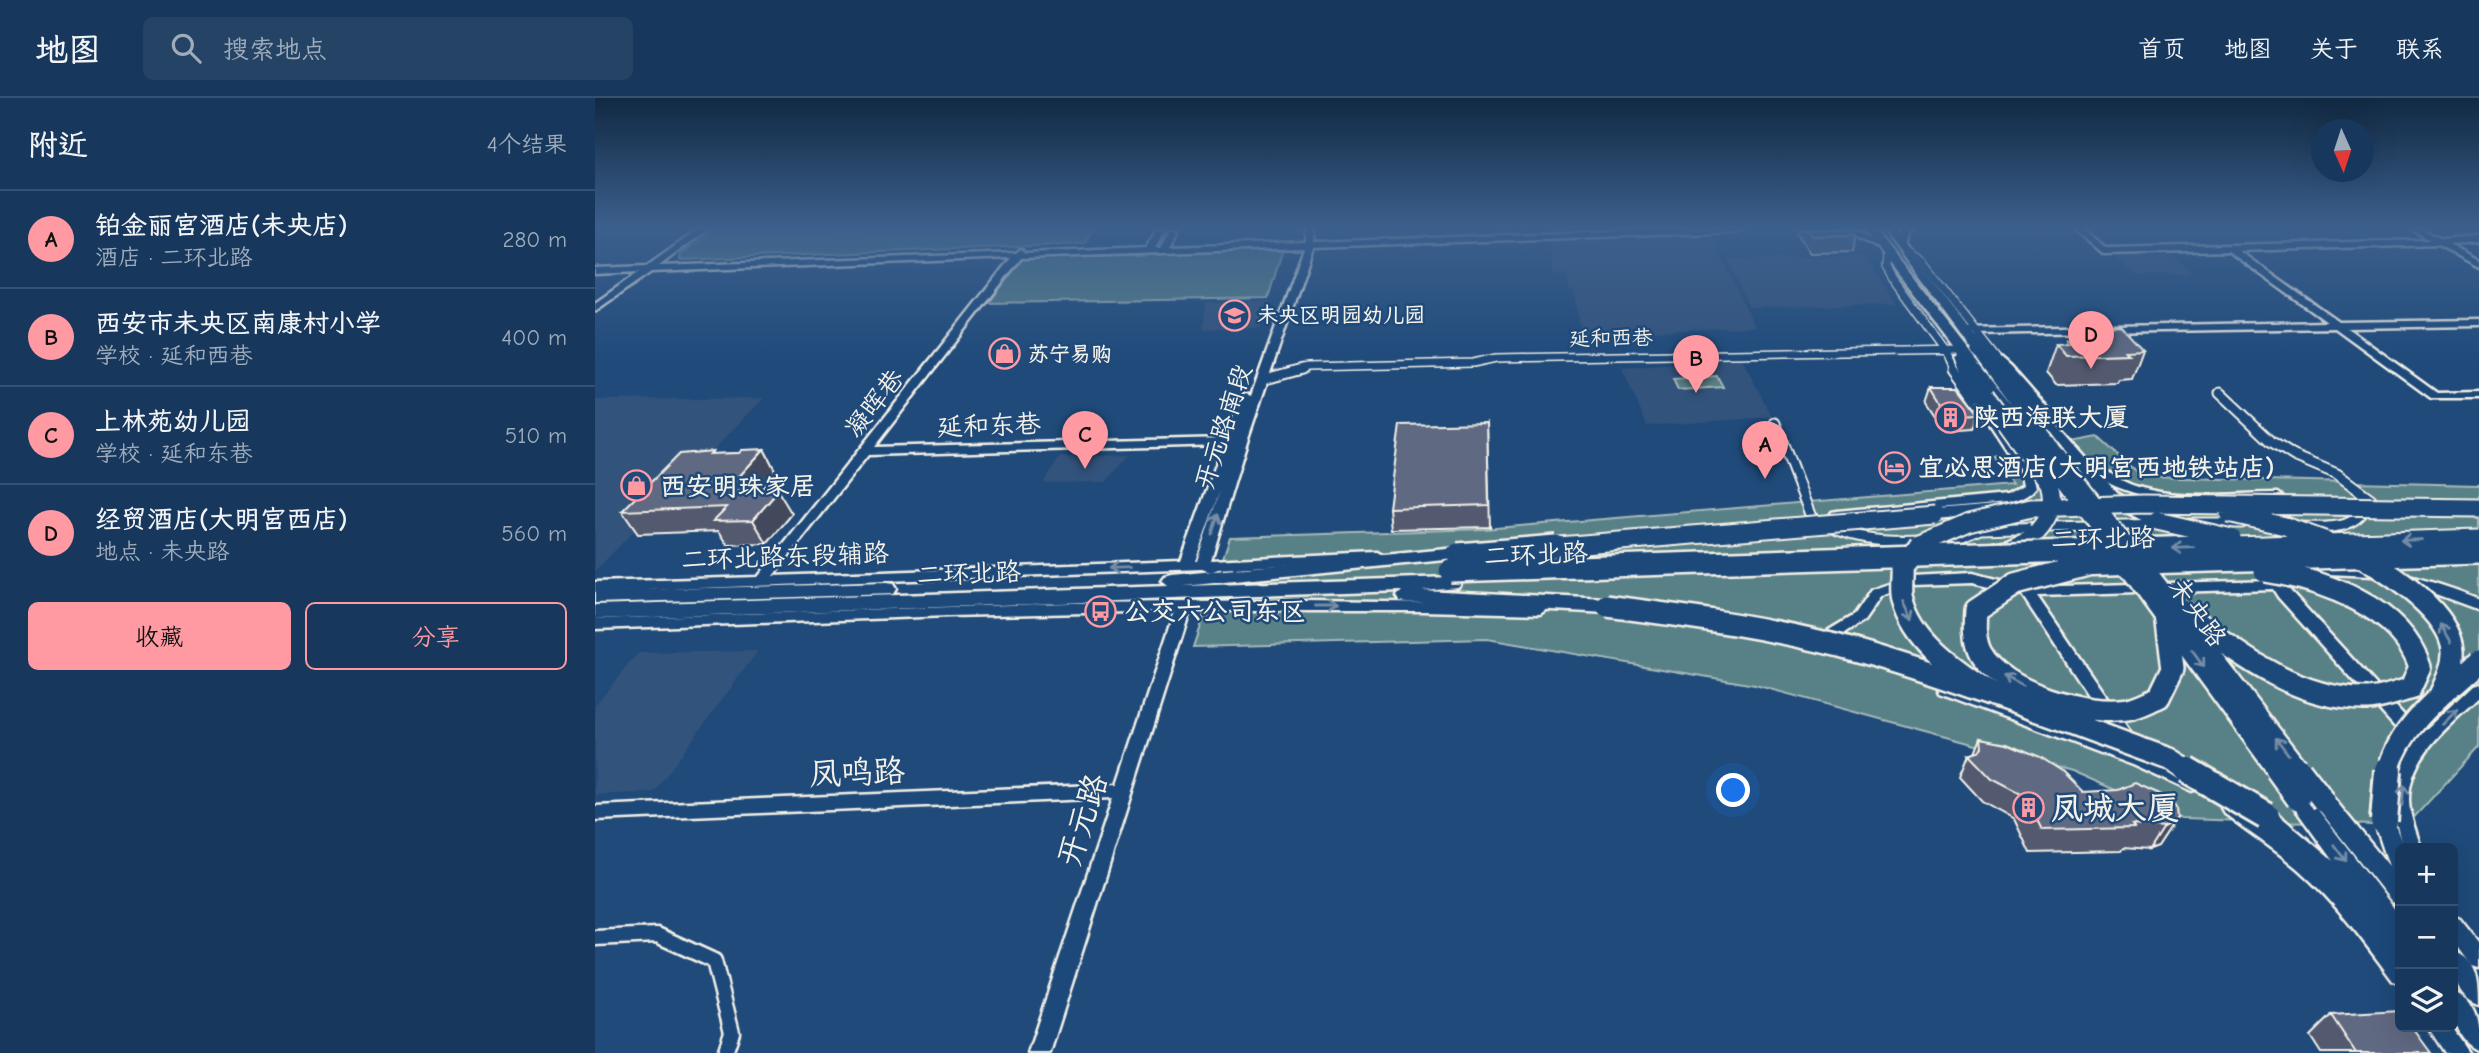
<!DOCTYPE html>
<html lang="zh">
<meta charset="utf-8">
<style>
:root{--surface:#17385c;--page:#244365;--text:#f1f3f6;--muted:#9eacbb;--line:#365272;--accent:#ff9aa2}
body{margin:0;font-family:"Comic Neue","LXGW WenKai TC",sans-serif;background:var(--page);color:var(--text)}
.controls{position:absolute;right:21px;bottom:21px;display:grid;overflow:hidden;border-radius:10px;box-shadow:0 7px 28px #0002}
.controls button{width:63px;height:63px;display:grid;place-items:center;padding:0;border:0;border-bottom:2px solid var(--line);background:var(--surface);color:var(--text);font:35px sans-serif}
.compass{position:absolute;left:1716px;top:21px;width:63px;height:63px;border-radius:50%;background:var(--surface);box-shadow:0 7px 28px #0002;rotate:177deg}
.you{position:absolute;left:1139px;top:693px;width:24px;height:24px;margin:-18px;border:5px solid #fff;border-radius:50%;background:#1a73e8;box-shadow:0 0 0 10px #1a73e833}
.badge{display:grid;place-items:center;width:46px;height:46px;border-radius:50%;background:var(--accent);color:#111;font-size:23px;font-weight:700}
.pin{position:absolute;translate:-50% -58px;filter:drop-shadow(0 2px 4px #0008)}
.pin::after{content:'';position:absolute;top:37px;width:24px;height:21px;background:inherit;clip-path:polygon(0 0,100% 0,50% 100%)}
.list{margin:0;padding:0;list-style:none}
h2{display:flex;justify-content:space-between;align-items:center;height:91px;margin:0;padding:0 28px;font-size:30px}
h2 small{font-size:23px;font-weight:400;color:var(--muted)}
.list li{display:grid;grid-template-columns:46px 1fr auto;gap:21px;align-items:center;box-sizing:border-box;height:98px;padding:0 28px;border-top:2px solid var(--line)}
.list b{display:block;font-size:26px;white-space:nowrap}
.list p{margin:0;font-size:23px;white-space:nowrap;color:var(--muted)}
.list em{font-size:23px;font-style:normal;color:var(--muted)}
.actions{display:flex;gap:14px;padding:21px 28px}
.actions a{flex:1;padding:16px 0;border:2px solid var(--accent);border-radius:10px;text-align:center;font-size:24px;color:var(--accent)}
.actions .main{background:var(--accent);color:#111}
.icon{flex:none;width:38px;height:38px;fill:none;stroke:currentColor;stroke-width:2;stroke-linecap:round;stroke-linejoin:round}
.map{position:relative;flex:none;width:1884px;height:955px;overflow:hidden}
header{display:flex;align-items:center;gap:42px;box-sizing:border-box;height:98px;padding:0 35px;background:var(--surface);border-bottom:2px solid var(--line)}
header strong{font-size:33px}
nav{display:flex;gap:38px;margin-inline-start:auto;font-size:24px}
.search{width:490px;height:63px;background:var(--page);display:flex;align-items:center;gap:18px;box-sizing:border-box;padding:0 24px;border-radius:10px;color:var(--muted);font-size:26px}
main{display:flex}
aside{flex:1;background:var(--surface)}
.map>svg:first-child{display:block}
</style>
<header>
<strong>地图</strong>
<div class="search"><svg class="icon" aria-label="search" viewBox="0 0 24 24"><circle cx="10" cy="10" r="6"/><path d="M15 15l6 6"/></svg>搜索地点</div>
<nav><a>首页</a><a>地图</a><a>关于</a><a>联系</a></nav>
</header>
<main>
<aside>
<h2>附近<small>4个结果</small></h2>
<ul class="list">
<li><span class="badge">A</span><div><b>铂金丽宫酒店(未央店)</b><p>酒店 · 二环北路</p></div><em>280 m</em></li>
<li><span class="badge">B</span><div><b>西安市未央区南康村小学</b><p>学校 · 延和西巷</p></div><em>400 m</em></li>
<li><span class="badge">C</span><div><b>上林苑幼儿园</b><p>学校 · 延和东巷</p></div><em>510 m</em></li>
<li><span class="badge">D</span><div><b>经贸酒店(大明宫西店)</b><p>地点 · 未央路</p></div><em>560 m</em></li>
</ul>
<div class="actions"><a class="main">收藏</a><a>分享</a></div>
</aside>
<div class="map">
<svg width="1884" height="955" viewBox="0 0 1884 955">
<rect width="100%" height="100%" fill="#1f4a7a"/>
<filter id="ink" filterUnits="userSpaceOnUse"><feTurbulence type="fractalNoise" baseFrequency=".0143" numOctaves="2"/><feDisplacementMap in="SourceGraphic" scale="14" xChannelSelector="R" yChannelSelector="G"/><feConvolveMatrix kernelMatrix="1 2 1 2 8 2 1 2 1" color-interpolation-filters="sRGB"/></filter>
<g filter="url(#ink)">
<path fill="#32537c" d="M1102 134 1106 141H1118L1160 229 986 236 980 195 974 192 971 177 959 178 952 140Z
M1573 155 1597 174 1592 177 1542 178 1515 156Z
M1269 158 1302 206 1154 210 1133 161Z
M675 203 665 230 608 231 611 205Z
M1147 261 1177 319 1052 328 1027 270Z
M169 300 0 473V302Z
M535 357 511 384 448 385 465 359Z
M163 553 59 694 0 697V607L43 555Z"/>
<path fill="#598187" stroke="#a6b9b8" stroke-width="2" d="M121 131H498L489 146 85 162 86 156Z
M674 149 687 154 673 200 394 205 427 162 432 160 540 158Z
M1122 278 1128 289 1083 292 1078 281Z
M1503 339 1547 379 1884 387V649L1811 728 1586 721 1477 673 1160 587 892 541 598 549 635 439 889 431 1417 387 1399 359Z"/>
<g fill="none" stroke-linecap="round" stroke-linejoin="round">
<defs>
<path id="street-far2" d="M1310 153 1327 164 1402 260
M1292 157 1291 169 1298 181 1352 255 1360 272
M700 272 712 269 878 265 901 260 1367 252"/>
<path id="street-far1" d="M1359 271 1383 304
M667 282 707 271
M1625 295 1677 344 1699 358 1742 376 1776 401C1761 434 1735 429 1704 429
M1180 325 1216 419C1252 441 1286 444 1327 442
M1593 425H1647
M1347 441H1363L1386 431 1567 426"/>
<path id="street" d="M0 840 62 837 119 863 137 934 130 955"/>
<path id="secondary" d="M104 131H113L64 168 421 155 426 151 430 155 551 150 562 131H570L560 150H566L576 131H584L575 149 711 144 712 131H720L719 144 1079 131H1148L1144 134 718 149 652 343 616 462 782 454 789 458 787 461 623 471 616 474 607 471 0 494V484L163 479 416 160 56 174 0 213V205L44 174 0 176V170L52 168ZM709 150 656 298 651 296 645 299 631 340 279 349 426 160ZM628 347 586 463 178 478 273 357ZM625 392 602 463H600Z
M1246 131H1257L1288 147 1281 149Z
M1310 131H1320L1312 136 1309 149H1303L1304 135Z
M1480 131H1489L1511 150 1835 142 1817 131H1827L1846 141 1884 138V144L1854 146 1884 162V169L1843 147 1644 153 1744 224 1884 222V228L1752 230 1842 295 1884 294V300H1836L1740 230 1378 236 1416 269 1454 312 1448 315 1444 314 1399 265 1365 235V231L1732 224 1633 153 1509 156Z
M1365 256 1370 259 1387 296 1437 372 1441 389C1434 398 1424 402 1413 405L1237 420 1235 417 1237 414 1242 413 1412 397 1428 388 1425 372 1375 296 1360 259Z
M1494 364C1508 369 1521 381 1537 387 1582 403 1636 395 1683 395L1689 399 1683 403C1616 403 1546 412 1490 371L1488 368Z
M1733 467C1786 468 1835 481 1884 501V512L1816 487 1777 478 1733 476 1710 477 1699 479 1689 486 1826 636 1878 587 1884 585V600C1854 628 1814 658 1814 702 1814 718 1822 735 1826 750H1808C1796 708 1791 687 1817 648L1683 499 1678 491 1442 498 1540 641 1542 646 1540 651 1535 652 1603 682 1606 687 1603 692 1597 694 1538 667 1345 595 1343 591 1345 587 1351 585 1527 649 1427 497 1377 485 1318 487 1286 498 1269 523 1229 549H1219L1216 545 1219 541 1259 517 1276 492 1317 478 1377 475 1432 489 1678 482C1691 466 1715 468 1733 467Z
M709 503 946 506 953 511 946 516 828 513H595L455 955H433L518 700 0 722V708L523 686 580 513 354 518 0 531V521L473 505Z
M1635 703 1641 705 1716 759 1755 798 1805 860V885L1798 883C1769 844 1740 803 1703 771 1680 751 1653 734 1629 715L1626 710 1629 705Z
M1858 818 1865 821 1884 845V870L1877 868 1858 842Z
M1833 929H1856L1874 955H1850Z"/>
<path id="primary" d="M1269 131H1279L1418 308 1288 131H1298L1435 312V318H1425L1419 308V314H1409Z
M1703 693 1710 695 1805 818V859L1797 856 1742 793 1664 724 1661 718 1664 712 1671 710 1678 712 1738 763 1693 701 1696 695Z
M1729 695 1736 697 1794 768 1779 723 1782 717 1789 715 1796 717 1809 750H1805V778L1801 777 1805 781V806L1797 804 1722 709 1719 703 1722 697Z
M1858 853C1883 862 1884 884 1884 907 1860 898 1858 875 1858 853Z
M1858 894C1884 904 1884 928 1884 952 1859 942 1857 917 1858 894Z"/>
<path id="highway" d="M1367 248 1374 252 1399 297 1396 300H1386L1383 297 1360 252Z
M1383 249 1388 250 1429 290 1522 395 1568 419 1571 423 1568 427H1556L1510 403 1419 296 1378 256 1376 253 1378 250Z
M1414 406 1420 407 1423 411 1420 415 1340 422 1331 417 1340 412Z
M1442 428 1448 430 1451 434C1439 449 1415 453 1397 457L1388 451 1390 447 1413 442Z
M863 450 872 456 870 460 589 488 856 479 863 481 866 485 863 489 827 492 1012 501 1019 503 1022 508 1019 513 1012 515 812 504 805 503 802 498 807 493 0 521V507L573 488 567 483 570 479 577 477Z
M291 485 298 486 301 491 298 496 0 505V493Z"/>
</defs>
<use href="#street-far2" stroke="#f4f1e8" stroke-width="10"/>
<use href="#street-far1" stroke="#f4f1e8" stroke-width="13"/>
<use href="#street" stroke="#f4f1e8" stroke-width="19"/>
<use href="#secondary" stroke="#f4f1e8" stroke-width="5"/>
<use href="#primary" stroke="#f4f1e8" stroke-width="5"/>
<use href="#highway" stroke="#f4f1e8" stroke-width="5"/>
<use href="#street-far2" stroke="#1f4a7a" stroke-width="7"/>
<use href="#street-far1" stroke="#1f4a7a" stroke-width="9"/>
<use href="#street" stroke="#1f4a7a" stroke-width="14"/>
<use href="#secondary" fill="#1f4a7a" fill-rule="evenodd"/>
<use href="#primary" fill="#1f4a7a" fill-rule="evenodd"/>
<use href="#highway" fill="#1f4a7a" fill-rule="evenodd"/>
<defs>
<path id="primary-bridge-far2" d="M1414 311 1520 450
M1430 315 1534 450"/>
<path id="primary-bridge-far1" d="M1518 448 1683 674
M1532 448 1706 674"/>
<path id="primary-bridge" d="M1682 672 1703 701
M1705 672 1729 703"/>
<path id="highway-bridge-far2" d="M1391 297 1454 385C1460 404 1455 420 1442 434
M1633 415 1690 428 1729 442
M1562 423 1637 440
M940 450 1340 417
M1324 450 1328 445 1374 425 1436 410 1548 406 1884 410
M1580 450 1884 440"/>
<path id="highway-bridge-far1" d="M1325 448 1307 469C1308 480 1305 492 1308 502 1319 546 1363 573 1398 597
M863 456 961 448
M1769 460C1798 477 1855 515 1858 552 1859 569 1851 584 1844 599
M1480 467 1884 455
M1493 467 1420 486 1381 512C1380 526 1379 542 1386 555 1408 595 1491 618 1533 611 1544 609 1554 603 1564 599L1578 570 1571 517
M855 473 1635 448
M1012 508C1096 519 1181 530 1263 553 1368 583 1471 624 1574 661L1595 674
M1585 512C1640 553 1700 603 1773 601 1787 601 1801 594 1815 591L1825 569C1806 508 1726 482 1670 473
M1793 674C1804 627 1850 594 1884 563"/>
<path id="highway-bridge" d="M1592 672 1671 718
M1789 723 1793 672"/>
</defs>
<use href="#primary-bridge-far2" stroke="#f4f1e8" stroke-width="18" stroke-linecap="butt"/>
<use href="#primary-bridge-far1" stroke="#f4f1e8" stroke-width="23" stroke-linecap="butt"/>
<use href="#primary-bridge" stroke="#f4f1e8" stroke-width="27" stroke-linecap="butt"/>
<use href="#highway-bridge-far2" stroke="#f4f1e8" stroke-width="21" stroke-linecap="butt"/>
<use href="#highway-bridge-far1" stroke="#f4f1e8" stroke-width="26" stroke-linecap="butt"/>
<use href="#highway-bridge" stroke="#f4f1e8" stroke-width="32" stroke-linecap="butt"/>
<use href="#primary-bridge-far2" stroke="#1f4a7a" stroke-width="14"/>
<use href="#primary-bridge-far1" stroke="#1f4a7a" stroke-width="18"/>
<use href="#primary-bridge" stroke="#1f4a7a" stroke-width="22"/>
<use href="#highway-bridge-far2" stroke="#1f4a7a" stroke-width="17"/>
<use href="#highway-bridge-far1" stroke="#1f4a7a" stroke-width="21"/>
<use href="#highway-bridge" stroke="#1f4a7a" stroke-width="26"/>
</g>
<path fill="#535a70" stroke="#f4f1e8" stroke-width="2" d="M1203 131H1255L1260 137 1257 154 1215 155 1202 135Z
M1501 229 1548 252 1537 281 1524 282 1522 285 1461 287 1451 275 1461 246H1470L1472 241 1497 240Z
M1336 289 1384 316 1379 331 1350 333 1331 304Z
M892 325 895 429 796 431 794 410Z
M169 351 181 374 165 393 197 416 172 446 133 447 124 433 43 436 27 413 120 356 144 355Z
M1386 640 1488 694 1582 720 1563 749 1555 752 1528 750 1526 753 1435 755 1419 721 1387 703 1365 679 1374 657 1380 655Z
M1736 917 1836 955H1726L1715 938Z"/>
<path fill="#434a5b" stroke="#f4f1e8" stroke-width="2" d="M169 351 181 374 144 418 130 394Z
M183 393 197 416 172 446 158 422Z
M1582 720 1563 749 1555 752 1569 730Z"/>
<path fill="#606982" stroke="#f4f1e8" stroke-width="2" d="M1213 131H1255L1260 137 1218 138Z
M1526 228 1548 252 1530 253 1534 256 1471 258 1461 246 1476 245 1472 241 1512 240 1501 229Z
M1336 289H1363L1384 316 1354 318Z
M892 325 894 407 794 410 805 327Z
M169 351 130 394 183 393 158 422 118 423 132 409 27 413 84 356 118 353 115 356 144 355 147 352Z
M1386 640 1412 645 1445 659 1467 673 1488 694 1523 692 1540 685 1574 700 1581 710 1582 720 1577 726 1569 730 1537 727 1539 730 1447 732 1430 698 1397 681 1374 657 1383 654 1387 649Z
M1805 913V929H1817L1836 955H1761L1736 917Z"/>
<defs><path id="oneway-shaft" d="M-6 0H5M1.5-3L5.5 0L1.5 3" fill="none" stroke-width="1.6" stroke-linecap="round" stroke-linejoin="round" transform="scale(1.75)"/></defs>
<g stroke="#748da6">
<use href="#oneway-shaft" transform="translate(620 426) rotate(-73)"/>
<use href="#oneway-shaft" transform="translate(1816 442) rotate(178)"/>
<use href="#oneway-shaft" transform="translate(1588 450) rotate(178)"/>
<use href="#oneway-shaft" transform="translate(524 470) rotate(178)"/>
<use href="#oneway-shaft" transform="translate(731 508)"/>
<use href="#oneway-shaft" transform="translate(1313 513) rotate(65)"/>
<use href="#oneway-shaft" transform="translate(1851 535) rotate(-120)"/>
<use href="#oneway-shaft" transform="translate(1603 561) rotate(54)"/>
<use href="#oneway-shaft" transform="translate(1418 583) rotate(-151)"/>
<use href="#oneway-shaft" transform="translate(1855 619) rotate(-45)"/>
<use href="#oneway-shaft" transform="translate(1687 648) rotate(-127)"/>
<use href="#oneway-shaft" transform="translate(1808 697) rotate(-84)"/>
<use href="#oneway-shaft" transform="translate(1745 755) rotate(53)"/>
</g>
</g>
<linearGradient id="sky" x2="0" y2="1"><stop stop-color="#112943"/><stop offset="0.49" stop-color="#3c608d"/><stop offset="1" stop-color="#3c608d" stop-opacity="0"/></linearGradient>
<rect width="1884" height="265" fill="url(#sky)"/>
<defs>
<symbol id="school-ring" viewBox="-11 -11 22 22"><circle r="9.5" fill="#1f4a7a" stroke="#ff9aa2" stroke-width="1.5"/><path d="M0-5L7-2L0 1L-7-2ZM-4 1L0 2.5L4 1V4Q0 6-4 4Z" fill="#ff9aa2"/></symbol>
<symbol id="shop-ring" viewBox="-11 -11 22 22"><circle r="9.5" fill="#1f4a7a" stroke="#ff9aa2" stroke-width="1.5"/><path d="M-5-2.5h2.3a2.7 3.5 0 0 1 5.4 0H5L5.5 6h-11ZM-1.5-2.5h3a1.5 2.3 0 0 0-3 0Z" fill="#ff9aa2"/></symbol>
<symbol id="building-ring" viewBox="-11 -11 22 22"><circle r="9.5" fill="#1f4a7a" stroke="#ff9aa2" stroke-width="1.5"/><path d="M-4-6H4V6H1V3H-1V6H-4ZM-2.5-4.3h1.7v1.8h-1.7ZM.8-4.3h1.7v1.8H.8ZM-2.5-1h1.7V.8h-1.7ZM.8-1h1.7V.8H.8Z" fill="#ff9aa2"/></symbol>
<symbol id="hotel-ring" viewBox="-11 -11 22 22"><circle r="9.5" fill="#1f4a7a" stroke="#ff9aa2" stroke-width="1.5"/><path d="M-6-4.5h1.5V1H6V5H4.5V3h-9V5H-6ZM-4 0a1.8 1.8 0 1 1 3.6 0ZM.5 0V-2.5h3Q6-2.5 6 0Z" fill="#ff9aa2"/></symbol>
<symbol id="bus-ring" viewBox="-11 -11 22 22"><circle r="9.5" fill="#1f4a7a" stroke="#ff9aa2" stroke-width="1.5"/><path d="M-5-6H5V4H4V6H2V4H-2V6H-4V4H-5ZM-3.5-4V0h7V-4ZM-3.5 1.2v1.5H-2V1.2ZM2 1.2v1.5H3.5V1.2Z" fill="#ff9aa2"/></symbol>
</defs>
<g fill-rule="evenodd">
<use href="#school-ring" x="622" y="200" width="35" height="35"/>
<use href="#shop-ring" x="392" y="238" width="35" height="35"/>
<use href="#building-ring" x="1338" y="302" width="35" height="35"/>
<use href="#hotel-ring" x="1282" y="352" width="35" height="35"/>
<use href="#shop-ring" x="24" y="370" width="35" height="35"/>
<use href="#bus-ring" x="488" y="496" width="35" height="35"/>
<use href="#building-ring" x="1416" y="692" width="35" height="35"/>
</g>
<g text-anchor="middle" stroke-width="5" stroke-linejoin="round" paint-order="stroke">
<g font-size="21" font-weight="bold" fill="#f4f1e8" stroke="#1f4a7a" text-anchor="start">
<text x="662" y="224">未央区明园幼儿园</text>
<text x="433" y="263">苏宁易购</text>
</g>
<g font-size="21" fill="#f4f1e8" stroke="#1f4a7a">
<text transform="translate(1016 240) rotate(-1)" y="7">延和西巷</text>
</g>
<g font-size="26" fill="#f4f1e8" stroke="#1f4a7a">
<text transform="translate(279 305) rotate(-52)" y="9">凝晖巷</text>
<text transform="translate(394 327) rotate(-2)" y="9">延和东巷</text>
<text transform="translate(628 329) rotate(-72)" y="9">开元路南段</text>
<text transform="translate(1508 440) rotate(-1)" y="9">二环北路</text>
<text transform="translate(941 456) rotate(-2)" y="9">二环北路</text>
<text transform="translate(190 458) rotate(-2)" y="9">二环北路东段辅路</text>
<text transform="translate(374 475) rotate(-2)" y="9">二环北路</text>
<text transform="translate(1603 514) rotate(54)" y="9">未央路</text>
</g>
<g font-size="26" font-weight="bold" fill="#f4f1e8" stroke="#1f4a7a" text-anchor="start">
<text x="1378" y="328">陕西海联大厦</text>
<text x="1323" y="378">宜必思酒店(大明宫西地铁站店)</text>
<text x="65" y="397">西安明珠家居</text>
<text x="529" y="522">公交六公司东区</text>
</g>
<g font-size="32" fill="#f4f1e8" stroke="#1f4a7a">
<text transform="translate(262 674) rotate(-2)" y="11">凤鸣路</text>
<text transform="translate(487 722) rotate(-72)" y="11">开元路</text>
</g>
<g font-size="32" font-weight="bold" fill="#f4f1e8" stroke="#1f4a7a" text-anchor="start">
<text x="1456" y="721">凤城大厦</text>
</g>
</g>
</svg>
<div class="controls">
<button>+</button>
<button>−</button>
<button><svg class="icon" aria-label="layers" viewBox="0 0 24 24"><path d="M12 4l9 5-9 5-9-5zM3 14l9 5 9-5"/></svg></button>
</div>
<svg class="compass" viewBox="-18 -18 36 36"><path d="M0-13l5 13h-10z" fill="#e53935"/><path d="M0 13l5-13h-10z" fill="#9eacbb"/></svg>
<div class="you"></div>
<div class="pin badge" style="left:1170px;top:381px">A</div>
<div class="pin badge" style="left:1101px;top:295px">B</div>
<div class="pin badge" style="left:490px;top:371px">C</div>
<div class="pin badge" style="left:1496px;top:271px">D</div>
</div>
</main>
